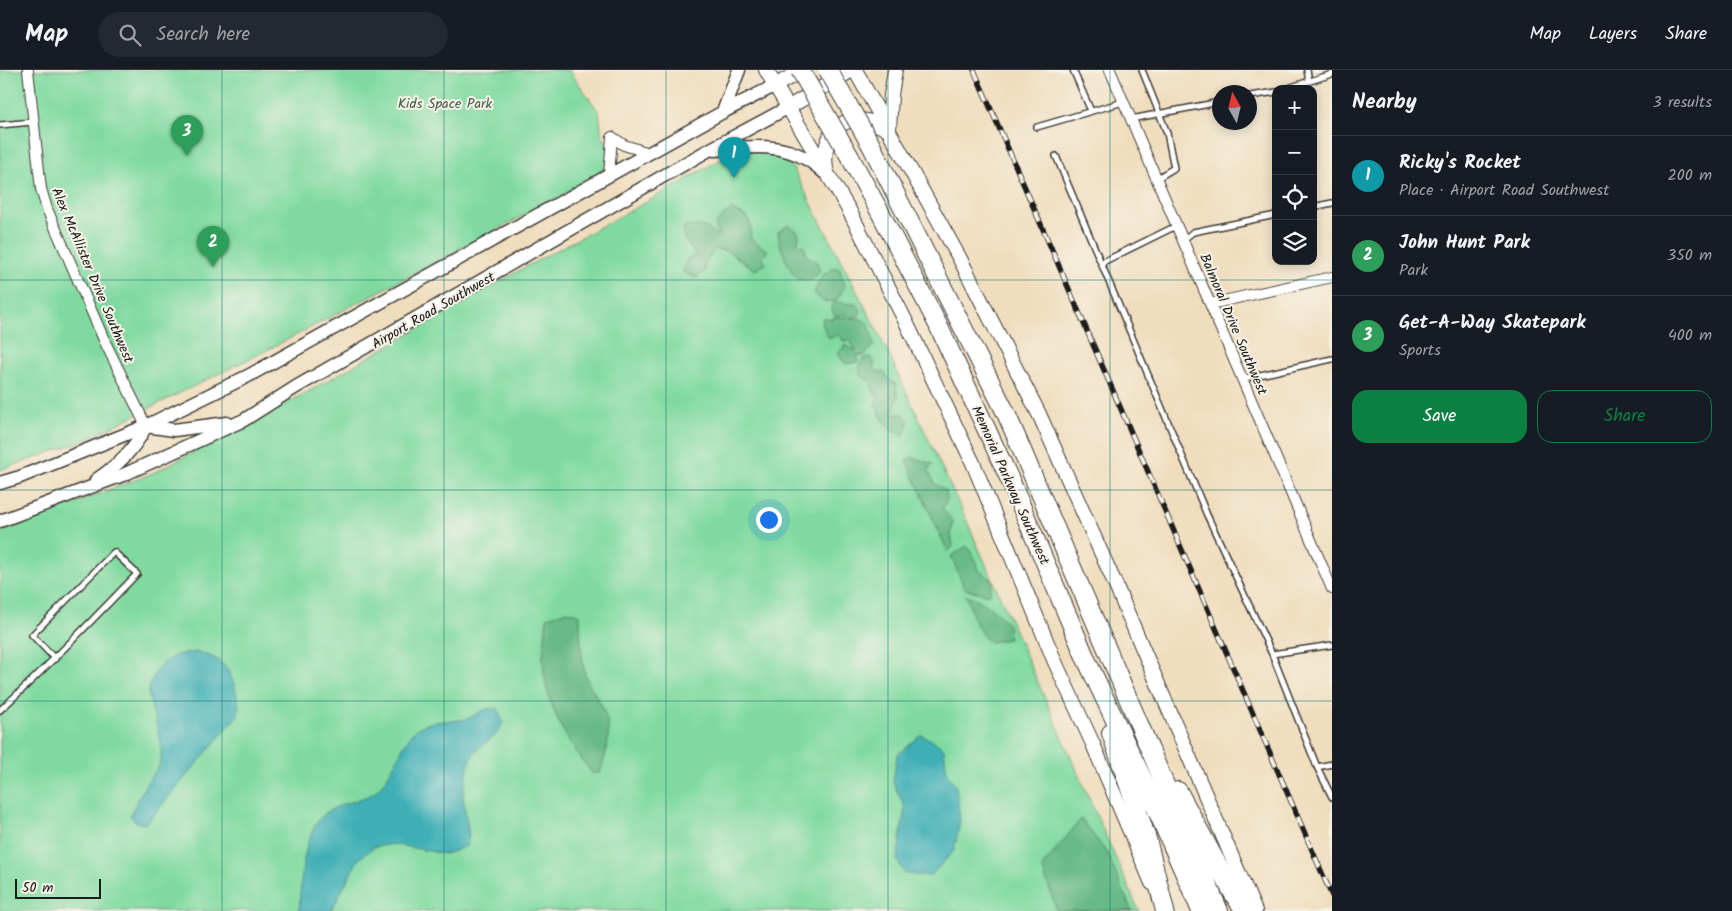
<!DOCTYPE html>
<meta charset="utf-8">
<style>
:root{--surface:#171b24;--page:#242831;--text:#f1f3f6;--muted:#9ea1a6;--line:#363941;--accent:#0b8043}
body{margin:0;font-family:Kalam,sans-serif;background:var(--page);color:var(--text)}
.controls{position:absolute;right:15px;top:15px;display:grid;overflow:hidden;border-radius:10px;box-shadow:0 2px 12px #0003}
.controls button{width:45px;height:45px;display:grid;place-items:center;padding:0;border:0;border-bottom:1px solid var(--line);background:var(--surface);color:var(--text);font:25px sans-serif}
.compass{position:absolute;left:1212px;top:15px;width:45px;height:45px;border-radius:50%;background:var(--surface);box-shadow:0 2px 12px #0003;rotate:352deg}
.scale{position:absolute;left:15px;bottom:12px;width:86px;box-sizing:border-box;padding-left:5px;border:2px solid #1c1c1c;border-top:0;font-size:14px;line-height:18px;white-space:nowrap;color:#1c1c1c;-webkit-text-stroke:4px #f7f3e8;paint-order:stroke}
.you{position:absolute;left:768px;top:449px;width:18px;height:18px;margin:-12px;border:4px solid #fff;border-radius:50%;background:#1a73e8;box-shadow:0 0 0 8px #1a73e833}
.badge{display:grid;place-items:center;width:32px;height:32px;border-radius:50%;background:var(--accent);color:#fff;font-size:16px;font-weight:700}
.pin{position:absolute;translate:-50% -41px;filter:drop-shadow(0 1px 2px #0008)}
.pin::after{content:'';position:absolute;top:26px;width:18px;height:15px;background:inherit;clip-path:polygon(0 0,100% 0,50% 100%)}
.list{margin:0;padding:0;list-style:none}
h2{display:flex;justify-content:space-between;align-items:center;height:65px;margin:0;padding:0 20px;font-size:21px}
h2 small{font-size:16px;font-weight:400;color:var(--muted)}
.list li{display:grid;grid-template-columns:32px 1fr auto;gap:15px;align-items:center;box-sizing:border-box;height:80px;padding:0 20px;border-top:1px solid var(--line)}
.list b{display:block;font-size:19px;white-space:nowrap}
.list p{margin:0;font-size:16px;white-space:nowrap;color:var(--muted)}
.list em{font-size:16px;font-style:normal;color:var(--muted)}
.actions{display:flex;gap:10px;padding:15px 20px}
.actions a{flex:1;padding:11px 0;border:1px solid var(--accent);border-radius:15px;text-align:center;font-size:18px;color:var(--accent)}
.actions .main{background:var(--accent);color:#fff}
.icon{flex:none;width:28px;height:28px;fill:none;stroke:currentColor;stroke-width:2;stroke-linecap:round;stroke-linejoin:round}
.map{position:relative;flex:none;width:1332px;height:841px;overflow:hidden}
header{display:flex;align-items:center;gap:30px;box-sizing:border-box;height:70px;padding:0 25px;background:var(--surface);border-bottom:1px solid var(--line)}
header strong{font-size:24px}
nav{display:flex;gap:28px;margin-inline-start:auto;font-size:18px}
.search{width:350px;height:45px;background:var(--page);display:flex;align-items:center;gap:12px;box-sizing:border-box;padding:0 18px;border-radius:28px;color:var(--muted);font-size:19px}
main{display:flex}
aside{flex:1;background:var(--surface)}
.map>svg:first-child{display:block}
</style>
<header>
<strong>Map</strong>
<div class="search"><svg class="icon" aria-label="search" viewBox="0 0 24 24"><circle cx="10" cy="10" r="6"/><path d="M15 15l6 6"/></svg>Search here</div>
<nav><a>Map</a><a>Layers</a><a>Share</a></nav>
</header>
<main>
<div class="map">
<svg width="1332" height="841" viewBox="0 0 1332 841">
<rect width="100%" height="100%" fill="#f7f3e8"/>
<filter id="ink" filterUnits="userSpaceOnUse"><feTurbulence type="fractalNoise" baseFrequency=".02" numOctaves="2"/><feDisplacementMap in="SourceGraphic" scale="10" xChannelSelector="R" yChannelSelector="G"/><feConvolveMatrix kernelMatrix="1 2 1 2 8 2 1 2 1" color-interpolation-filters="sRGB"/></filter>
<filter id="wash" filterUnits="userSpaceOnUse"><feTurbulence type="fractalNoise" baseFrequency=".0096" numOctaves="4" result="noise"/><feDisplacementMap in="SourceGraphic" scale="20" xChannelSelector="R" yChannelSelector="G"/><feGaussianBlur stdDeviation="1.12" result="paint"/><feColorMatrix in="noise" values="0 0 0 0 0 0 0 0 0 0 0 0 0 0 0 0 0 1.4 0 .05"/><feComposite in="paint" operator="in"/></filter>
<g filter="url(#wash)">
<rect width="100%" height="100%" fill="#f0ddbd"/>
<path fill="#80daa0" stroke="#4e7b5e" d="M0 0H569L599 42 602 65 608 76 609 89 603 101 569 122 281 273 83 371 0 400Z
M756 80 786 85 880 266 964 445 1139 841H0V462L153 403 315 318 525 197 643 134 725 87 738 81Z"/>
<path fill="#68ba86" stroke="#426b51" d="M732 140C748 147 753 149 750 168L768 181 763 188 766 194 755 200 729 182 715 179 704 195 705 201 697 208 683 202 687 189 696 186 684 169V157C691 156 700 155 707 158 712 160 712 164 718 165L715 155 726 143Z
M788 155 797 161 799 165 798 174 804 176 807 186 817 192 820 202 811 210 797 209C787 195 780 180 778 162Z
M835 197 840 200 845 216 837 230 824 232 814 223 823 204H826Z
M834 232 856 234 861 240 859 246 850 248 861 249 869 254 874 275 864 286 857 285 858 292 845 294 838 284 845 275 856 281 850 270 843 271 840 265 829 268C825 262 821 255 823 247L831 249 837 247 847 248 845 244 835 246 831 238Z
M870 287 874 293 875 300 885 303 888 309 896 314 898 327 892 344H904L909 351 903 367 887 356 874 334 878 329 872 318 871 310 866 309 860 305V294L865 288Z
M911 387 933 394 928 400 935 414 946 420 947 430 942 439 953 451 951 465 953 476 948 482 906 390Z
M967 476 976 490 977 499 993 511 989 525 965 519 951 486Z
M966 525C984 531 996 541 1008 554L1009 569 990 572C976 563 972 540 966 525Z
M568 541 580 545C580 562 581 588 585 604 589 617 598 627 603 639 613 661 607 681 600 703H592C565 669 543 631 543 586 544 573 546 560 547 547Z
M1081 749 1107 783 1132 841H1057L1042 797Z"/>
<path fill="#3dafb5" stroke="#2c6668" d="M196 582C220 587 230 597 236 621 238 630 240 636 238 645L151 748 146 754C139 754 133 751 130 745L146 714 159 696 161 686V673L148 623C149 610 159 593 172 587 179 583 188 583 196 582Z
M498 638 503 652 496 665 475 681 468 696 463 726 469 767 466 776 455 781 444 784 393 774 374 777 358 790 331 841H299C301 812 302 756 330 740 342 733 367 729 376 721 392 706 398 683 410 666 423 647 447 653 466 649 473 647 479 641 487 639 490 638 494 639 498 638Z
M921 665 934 671 944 679 947 704 956 716 960 751 954 781 930 806 905 804 897 790 905 737 893 713 897 685Z"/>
</g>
<g filter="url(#ink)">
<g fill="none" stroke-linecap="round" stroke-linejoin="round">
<defs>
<path id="service" d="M1073 0 1091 41
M1142 0 1167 63 1174 98 1156 109
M1307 0 1309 11
M1285 19 1332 4
M1250 26 1276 22
M1131 49 1220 32
M0 55 33 52
M1037 57 1123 32
M1056 86 1207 445 1272 584 1317 697 1332 727
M1313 137 1332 133
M1183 170 1193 162 1276 145
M1101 193 1176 156
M1242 309 1332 289
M1272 584 1332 575
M0 640C48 597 92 550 137 504L114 482 32 565 55 589
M1317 697 1332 694"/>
<path id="minor" d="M28 0 41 119 47 139 105 272 146 356
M1110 0 1332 519
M609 106 612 67 624 75 649 83
M1210 234 1332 207"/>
<path id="tertiary" d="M723 42 739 0
M714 80C747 77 779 72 808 90 815 94 821 100 826 104
M146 356 174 360 227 353
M96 410C118 395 134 380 146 356
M0 413 20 407 146 356 248 306 723 42 776 15
M0 451 123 405 244 350 296 317 707 81 789 37"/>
<path id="secondary" d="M766 0 849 140 906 252 973 393 1055 592 1092 672 1152 813
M855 0 960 189 1039 344 1113 509 1255 841
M776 15 803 0
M789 37 852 0
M889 60 891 25 895 0
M826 99C820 55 852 37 888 60"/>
<path id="motorway" d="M871 75 1006 343 1219 841
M850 87 881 144 938 255 1011 412 1086 589 1148 720 1201 841
M1111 663 1147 769 1165 841
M1178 721 1234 825 1245 841"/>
</defs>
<use href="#service" stroke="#3c3934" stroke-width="8"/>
<use href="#minor" stroke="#3c3934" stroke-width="12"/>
<use href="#tertiary" stroke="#3c3934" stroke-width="15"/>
<use href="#secondary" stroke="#3c3934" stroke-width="16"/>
<use href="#motorway" stroke="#3c3934" stroke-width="20"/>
<use href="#service" stroke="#fff" stroke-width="5"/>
<use href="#minor" stroke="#fff" stroke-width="10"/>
<use href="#tertiary" stroke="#fff" stroke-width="12"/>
<use href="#secondary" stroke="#fff" stroke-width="14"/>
<use href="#motorway" stroke="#fff" stroke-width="18"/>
<defs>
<path id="rail" d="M974 0 1332 826"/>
</defs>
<use href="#rail" stroke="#1c1c1c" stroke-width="5.5"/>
<use href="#rail" stroke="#f7f3e8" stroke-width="4" stroke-dasharray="11" stroke-linecap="butt"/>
<defs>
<path id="motorway-bridge" d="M800 0 850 87
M828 0 871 75"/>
</defs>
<use href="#motorway-bridge" stroke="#3c3934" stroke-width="20" stroke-linecap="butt"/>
<use href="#motorway-bridge" stroke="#fff" stroke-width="18"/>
</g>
</g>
<path fill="none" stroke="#0f766e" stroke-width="1" stroke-opacity="0.55" d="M222 0V841M444 0V841M666 0V841M888 0V841M1110 0V841M0 210H1332M0 420H1332M0 631H1332"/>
<g text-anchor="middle" stroke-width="4" stroke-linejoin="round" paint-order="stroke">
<g font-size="14" fill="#3f5e4a" stroke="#f7f3e8">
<text x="445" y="38">Kids Space Park</text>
</g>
<g font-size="14" fill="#1c1c1c" stroke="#f7f3e8">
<text transform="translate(93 205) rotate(67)" y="5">Alex McAllister Drive Southwest</text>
<text transform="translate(433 240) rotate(-30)" y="5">Airport Road Southwest</text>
<text transform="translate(1234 254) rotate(67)" y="5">Balmoral Drive Southwest</text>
<text transform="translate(1011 415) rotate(66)" y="5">Memorial Parkway Southwest</text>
</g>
</g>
</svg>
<div class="controls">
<button>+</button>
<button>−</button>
<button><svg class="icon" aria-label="locate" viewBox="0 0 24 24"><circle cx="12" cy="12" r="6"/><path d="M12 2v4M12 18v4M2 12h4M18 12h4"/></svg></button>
<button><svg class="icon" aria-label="layers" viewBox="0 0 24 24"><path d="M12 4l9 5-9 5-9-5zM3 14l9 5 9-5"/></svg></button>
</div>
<svg class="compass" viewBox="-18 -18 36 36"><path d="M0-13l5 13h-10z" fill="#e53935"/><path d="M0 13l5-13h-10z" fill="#9ea1a6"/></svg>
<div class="scale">50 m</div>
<div class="you"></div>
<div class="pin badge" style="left:734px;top:108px;background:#0f9aa8">1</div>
<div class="pin badge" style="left:213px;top:197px;background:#2e9e5b">2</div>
<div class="pin badge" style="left:187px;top:86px;background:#2e9e5b">3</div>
</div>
<aside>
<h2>Nearby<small>3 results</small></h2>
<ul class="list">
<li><span class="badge" style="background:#0f9aa8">1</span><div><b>Ricky's Rocket</b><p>Place · Airport Road Southwest</p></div><em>200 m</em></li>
<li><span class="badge" style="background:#2e9e5b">2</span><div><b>John Hunt Park</b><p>Park</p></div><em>350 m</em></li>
<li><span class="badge" style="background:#2e9e5b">3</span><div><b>Get-A-Way Skatepark</b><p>Sports</p></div><em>400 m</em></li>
</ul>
<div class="actions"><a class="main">Save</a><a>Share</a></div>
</aside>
</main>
